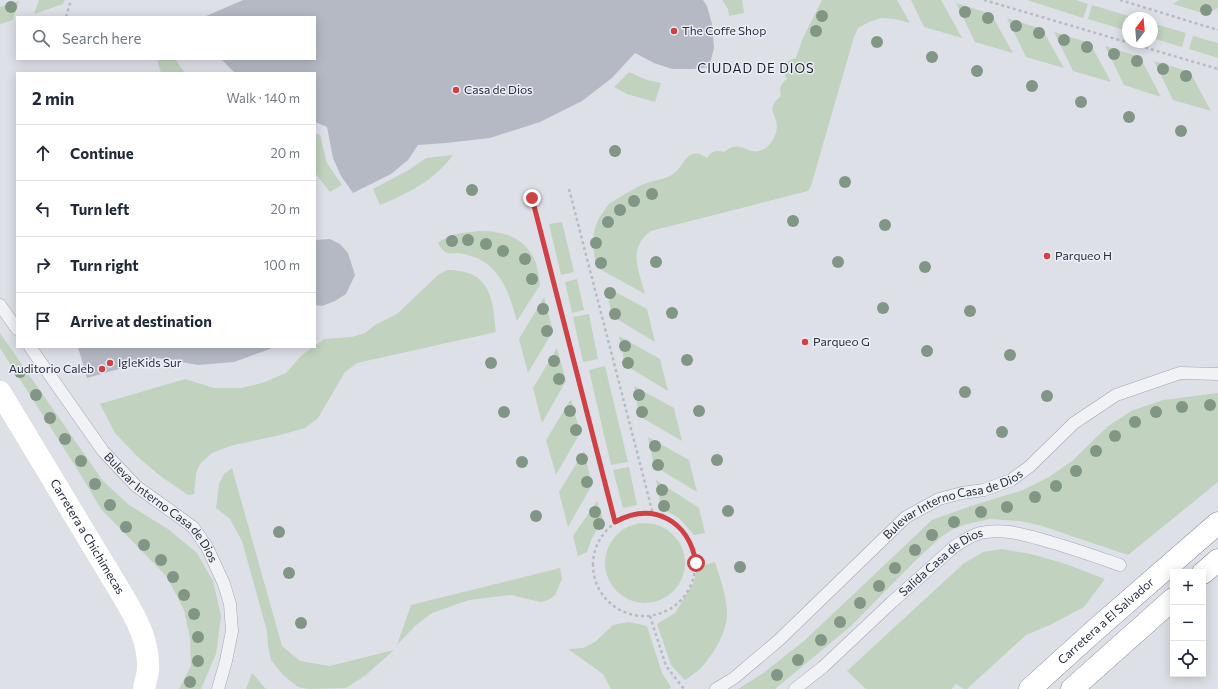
<!DOCTYPE html>
<meta charset="utf-8">
<style>
:root{--surface:#fff;--page:#f2f2f3;--text:#1f2937;--muted:#747a83;--line:#e0e1e3}
body{margin:0;font-family:Commissioner,sans-serif;background:var(--page);color:var(--text)}
.controls{position:absolute;right:12px;bottom:12px;display:grid;overflow:hidden;border-radius:0px;box-shadow:0 2px 10px #0003}
.controls button{width:36px;height:36px;display:grid;place-items:center;padding:0;border:0;border-bottom:1px solid var(--line);background:var(--surface);color:var(--text);font:20px sans-serif}
.compass{position:absolute;left:1122px;top:12px;width:36px;height:36px;border-radius:50%;background:var(--surface);box-shadow:0 2px 10px #0003;rotate:16deg}
.stop{position:absolute;width:12px;height:12px;margin:-9px;border:3px solid #cf4144;border-radius:50%;background:#fff}
.stop.end{background:#cf4144;border-color:#fff;box-shadow:0 1px 4px #0008}
.list{margin:0;padding:0;list-style:none}
h2{display:flex;justify-content:space-between;align-items:center;height:52px;margin:0;padding:0 16px;font-size:17px}
h2 small{font-size:13px;font-weight:400;color:var(--muted)}
.list li{display:grid;grid-template-columns:26px 1fr auto;gap:12px;align-items:center;box-sizing:border-box;height:56px;padding:0 16px;border-top:1px solid var(--line)}
.list b{display:block;font-size:15px;white-space:nowrap}
.list em{font-size:13px;font-style:normal;color:var(--muted)}
.icon{flex:none;width:22px;height:22px;fill:none;stroke:currentColor;stroke-width:2;stroke-linecap:round;stroke-linejoin:round}
.map{position:relative;flex:none;width:1218px;height:689px;overflow:hidden}
.search{position:absolute;background:var(--surface);box-shadow:0 2px 10px #0003;left:16px;top:16px;width:300px;height:44px;display:flex;align-items:center;gap:10px;box-sizing:border-box;padding:0 14px;border-radius:0px;color:var(--muted);font-size:15px}
.panel{position:absolute;background:var(--surface);box-shadow:0 2px 10px #0003;left:16px;top:72px;width:300px;height:276px;border-radius:0px}
.map>svg:first-child{display:block}
</style>
<div class="map">
<svg width="1218" height="689" viewBox="0 0 1218 689">
<rect width="100%" height="100%" fill="#dee0e8"/>
<path fill="#c1d2bf" d="M39 0H65L63 4 34 14Z
M722 0H742L744 13 729 16 728 9Z
M822 0H897L910 23 895 19 881 18 869 22 858 28 854 37 811 186 808 191 651 231C627 248 639 271 645 294L596 267C593 247 590 228 604 211 606 208 608 204 612 202 616 199 621 197 625 194 632 191 637 186 644 184 654 180 665 180 673 174 685 167 686 144 707 158 712 151 716 150 724 152 742 136 749 161 767 147 774 141 779 129 776 121 775 116 771 111 773 106 774 102 778 99 781 96 779 89 780 84 787 79 780 69 784 61 796 58L802 40Z
M911 0H941L962 38 924 27Z
M1027 0H1076L1088 4 1083 18Z
M1179 0H1218V8L1206 14 1173 4Z
M19 1 13 20 0 24V7Z
M956 3 991 14 1013 53 975 42Z
M1092 5 1135 18H1128V31L1088 19Z
M1007 18 1042 29 1064 68 1026 57Z
M1152 23 1186 33 1182 47 1152 38Z
M1054 32 1090 43 1111 82 1073 71Z
M1193 36 1218 43V58L1189 49Z
M1105 46 1140 57 1161 97 1124 85Z
M157 59H175L185 73H161Z
M1154 61 1190 72 1211 111 1173 100Z
M629 72 647 80 661 83 655 102 627 94 614 87Z
M315 133 320 135 327 163 342 185 330 192 315 173Z
M453 155C435 180 407 194 380 205L373 189 407 171 426 158Z
M562 222 574 272 561 275 549 224Z
M480 231C505 231 526 238 536 263 538 270 539 278 540 285L517 321C511 300 505 278 487 264 480 258 467 254 458 253 455 253 451 254 448 253 443 252 440 247 438 243 452 232 464 233 480 231Z
M447 270C490 270 493 297 496 332L357 363 345 372 318 418 305 428 280 435 230 446 212 453 200 464 196 473 194 494 188 495 159 475 136 455 115 433 100 404 185 379 214 388H241L262 383 286 373 301 356 313 347H315V346L324 339 352 337 365 333 375 325 397 314 438 275Z
M577 279 584 310 572 313 565 282Z
M606 287 647 309 655 342 612 316Z
M544 297 553 331 528 373 519 339Z
M589 314 598 359 583 362 573 317Z
M0 333 103 481 129 505 168 529 197 553 213 581 221 616 216 654 201 689H179L191 666 190 638 184 610 167 577 101 509 79 472 0 348Z
M619 336 660 359 668 391 625 365Z
M557 348 566 381 542 423 533 388Z
M605 366 628 462 611 465 589 370Z
M634 386 674 408 682 441 639 416Z
M1218 393V482L1128 555 1039 525 1019 521 990 519 967 524 953 529 941 537 915 561 851 626 775 689H738L762 674 804 641 932 520 971 506 1023 490 1049 477 1072 461 1107 427 1131 411 1163 400Z
M571 399 580 433 556 475 546 440Z
M648 437 689 460 697 492 654 466Z
M584 451 592 485 568 527 559 492Z
M629 467 637 505 623 508 613 470Z
M232 468 282 646 300 661 330 666 394 650 366 675 346 688 308 689 298 687 283 675 271 660 268 646 267 631 242 541 230 519 216 508 219 484 224 474Z
M656 480 699 508 705 533 694 535 679 518 661 508Z
M597 501 604 522C594 531 591 540 587 552L578 556 573 536Z
M605 563a40 40 0 1 1 80 0a40 40 0 1 1-80 0Z
M1002 549 1031 554 1066 564 1105 579 1084 607 1050 625 1026 635 967 689H964L956 684 951 689H866L847 671 963 564 983 552Z
M715 562C720 578 726 594 727 611 728 631 714 654 700 669 696 673 690 676 685 680L671 665 657 624 675 613 694 582 697 567Z
M560 568 562 579 555 595 550 599 542 602 536 601 511 595 469 600 432 613 415 626 397 645 411 605Z
M629 622 647 626 662 673 671 687 669 689H611L603 674 568 649 583 648 595 642 613 625Z
M252 673 266 689H246Z"/>
<path fill="#b5b9c4" d="M243 0H703L707 6 712 24 714 48 709 67 693 69H672L654 63 635 53 612 78 582 101 540 122 490 138 446 143 418 145 408 160 391 174 353 193 341 176 333 158 327 127 315 122V73H235L221 59H315V17H204Z
M330 239 340 244 348 253 355 275 346 294 335 301 322 306 315 305V240Z
M78 347H272L270 349 234 362 198 365 158 358 87 378Z"/>
<g fill="none" stroke-linecap="round" stroke-linejoin="round">
<defs>
<g id="lane">
<path d="M0 305 17 329"/>
<path id="s1" d="M30 347 103 451 136 486 193 527 207 547 224 584 230 604 232 631 226 661 218 689"/>
<path id="s2" d="M716 689 734 678 779 640 906 517 939 499 962 493 984 490 1011 480 1029 467 1074 423 1116 395 1180 373 1218 374"/>
<path id="s3" d="M795 689 823 667 892 602 955 546C963 541 970 536 980 533 1002 528 1022 534 1043 540 1069 547 1094 556 1120 565"/>
</g>
<g id="highway">
<path d="M1203 573 1218 560"/>
<path id="s5" d="M1030 689 1094 631 1218 523"/>
<path d="M1072 689 1173 599"/>
</g>
</defs>
<use href="#lane" stroke="#a3a6b2" stroke-width="13"/>
<use href="#highway" stroke="#858c9e" stroke-width="23"/>
<path stroke="#b8bbc2" stroke-width="2.5" stroke-dasharray="3 3" stroke-linecap="butt" d="M984 0 1218 69
M1120 0 1218 30
M66 17 71 0
M569 189 653 514
M532 198 615 522
M593 565a51 51 0 1 1 102 0a51 51 0 1 1-102 0Z
M650 616 666 666 684 689"/>
<use href="#lane" stroke="#f0f2f6" stroke-width="12"/>
<path stroke="#fff" stroke-width="22" id="s4" d="M0 392 123 596C136 618 149 641 148 668 148 675 145 682 144 689"/>
<use href="#highway" stroke="#fff" stroke-width="22"/>
</g>
<g fill="#829685">
<circle cx="11" cy="7" r="6"/>
<circle cx="1206" cy="10" r="6"/>
<circle cx="965" cy="12" r="6"/>
<circle cx="822" cy="16" r="6"/>
<circle cx="988" cy="18" r="6"/>
<circle cx="1016" cy="26" r="6"/>
<circle cx="816" cy="31" r="6"/>
<circle cx="1039" cy="33" r="6"/>
<circle cx="1064" cy="40" r="6"/>
<circle cx="877" cy="42" r="6"/>
<circle cx="1087" cy="47" r="6"/>
<circle cx="1114" cy="54" r="6"/>
<circle cx="932" cy="57" r="6"/>
<circle cx="1137" cy="61" r="6"/>
<circle cx="1163" cy="69" r="6"/>
<circle cx="977" cy="71" r="6"/>
<circle cx="1186" cy="76" r="6"/>
<circle cx="1032" cy="86" r="6"/>
<circle cx="1081" cy="102" r="6"/>
<circle cx="1129" cy="117" r="6"/>
<circle cx="1181" cy="131" r="6"/>
<circle cx="615" cy="151" r="6"/>
<circle cx="845" cy="182" r="6"/>
<circle cx="472" cy="190" r="6"/>
<circle cx="652" cy="194" r="6"/>
<circle cx="634" cy="201" r="6"/>
<circle cx="620" cy="210" r="6"/>
<circle cx="793" cy="221" r="6"/>
<circle cx="608" cy="222" r="6"/>
<circle cx="885" cy="225" r="6"/>
<circle cx="468" cy="240" r="6"/>
<circle cx="452" cy="241" r="6"/>
<circle cx="596" cy="243" r="6"/>
<circle cx="486" cy="244" r="6"/>
<circle cx="503" cy="251" r="6"/>
<circle cx="525" cy="259" r="6"/>
<circle cx="656" cy="262" r="6"/>
<circle cx="838" cy="262" r="6"/>
<circle cx="601" cy="263" r="6"/>
<circle cx="925" cy="267" r="6"/>
<circle cx="532" cy="279" r="6"/>
<circle cx="610" cy="293" r="6"/>
<circle cx="883" cy="308" r="6"/>
<circle cx="543" cy="309" r="6"/>
<circle cx="970" cy="311" r="6"/>
<circle cx="672" cy="313" r="6"/>
<circle cx="615" cy="314" r="6"/>
<circle cx="547" cy="331" r="6"/>
<circle cx="625" cy="346" r="6"/>
<circle cx="927" cy="351" r="6"/>
<circle cx="1010" cy="355" r="6"/>
<circle cx="687" cy="360" r="6"/>
<circle cx="554" cy="361" r="6"/>
<circle cx="491" cy="363" r="6"/>
<circle cx="628" cy="363" r="6"/>
<circle cx="20" cy="372" r="6"/>
<circle cx="559" cy="379" r="6"/>
<circle cx="965" cy="392" r="6"/>
<circle cx="36" cy="395" r="6"/>
<circle cx="639" cy="395" r="6"/>
<circle cx="1047" cy="396" r="6"/>
<circle cx="1210" cy="405" r="6"/>
<circle cx="1182" cy="407" r="6"/>
<circle cx="570" cy="411" r="6"/>
<circle cx="699" cy="411" r="6"/>
<circle cx="504" cy="412" r="6"/>
<circle cx="642" cy="412" r="6"/>
<circle cx="1156" cy="412" r="6"/>
<circle cx="50" cy="418" r="6"/>
<circle cx="1135" cy="422" r="6"/>
<circle cx="576" cy="430" r="6"/>
<circle cx="1002" cy="432" r="6"/>
<circle cx="1115" cy="436" r="6"/>
<circle cx="65" cy="439" r="6"/>
<circle cx="655" cy="446" r="6"/>
<circle cx="1096" cy="451" r="6"/>
<circle cx="582" cy="459" r="6"/>
<circle cx="717" cy="460" r="6"/>
<circle cx="81" cy="461" r="6"/>
<circle cx="522" cy="462" r="6"/>
<circle cx="658" cy="465" r="6"/>
<circle cx="1076" cy="471" r="6"/>
<circle cx="587" cy="482" r="6"/>
<circle cx="95" cy="484" r="6"/>
<circle cx="1056" cy="486" r="6"/>
<circle cx="662" cy="490" r="6"/>
<circle cx="1035" cy="497" r="6"/>
<circle cx="110" cy="505" r="6"/>
<circle cx="664" cy="506" r="6"/>
<circle cx="1007" cy="507" r="6"/>
<circle cx="728" cy="511" r="6"/>
<circle cx="595" cy="512" r="6"/>
<circle cx="981" cy="512" r="6"/>
<circle cx="536" cy="516" r="6"/>
<circle cx="954" cy="522" r="6"/>
<circle cx="599" cy="524" r="6"/>
<circle cx="126" cy="527" r="6"/>
<circle cx="279" cy="532" r="6"/>
<circle cx="932" cy="535" r="6"/>
<circle cx="144" cy="545" r="6"/>
<circle cx="915" cy="550" r="6"/>
<circle cx="161" cy="560" r="6"/>
<circle cx="740" cy="567" r="6"/>
<circle cx="895" cy="568" r="6"/>
<circle cx="289" cy="573" r="6"/>
<circle cx="173" cy="577" r="6"/>
<circle cx="879" cy="586" r="6"/>
<circle cx="184" cy="595" r="6"/>
<circle cx="860" cy="603" r="6"/>
<circle cx="194" cy="614" r="6"/>
<circle cx="840" cy="622" r="6"/>
<circle cx="301" cy="623" r="6"/>
<circle cx="198" cy="637" r="6"/>
<circle cx="821" cy="640" r="6"/>
<circle cx="798" cy="660" r="6"/>
<circle cx="198" cy="661" r="6"/>
<circle cx="777" cy="675" r="6"/>
<circle cx="190" cy="682" r="6"/>
</g>
<g fill="none" stroke-linecap="round" stroke-linejoin="round">
<path stroke="#cf4144" stroke-width="5" d="M532 198 615 522C654 501 689 521 696 563"/>
</g>
<g fill="#cf4144" stroke="#edeff5" stroke-width="1.5">
<circle cx="674" cy="31" r="4"/>
<circle cx="456" cy="90" r="4"/>
<circle cx="1047" cy="256" r="4"/>
<circle cx="805" cy="342" r="4"/>
<circle cx="110" cy="363" r="4"/>
<circle cx="102" cy="369" r="4"/>
</g>
<g text-anchor="middle" stroke-width="3" stroke-linejoin="round" paint-order="stroke">
<g font-size="12" fill="#272c3e" stroke="#edeff5" text-anchor="start">
<text x="682" y="35">The Coffe Shop</text>
<text x="464" y="94">Casa de Dios</text>
<text x="1055" y="260">Parqueo H</text>
<text x="813" y="346">Parqueo G</text>
<text x="118" y="367">IgleKids Sur</text>
<text x="94" y="373" text-anchor="end">Auditorio Caleb</text>
</g>
<g font-size="12" fill="#272c3e" stroke="#edeff5">
<text dy="4" stroke="none"><textPath href="#s2" startOffset="305">Bulevar Interno Casa de Dios</textPath></text>
<text dy="4" stroke="none"><textPath href="#s1" startOffset="209">Bulevar Interno Casa de Dios</textPath></text>
<text dy="4" stroke="none"><textPath href="#s4" startOffset="169">Carretera a Chichimecas</textPath></text>
<text dy="4" stroke="none"><textPath href="#s3" startOffset="194">Salida Casa de Dios</textPath></text>
<text dy="4" stroke="none"><textPath href="#s5" startOffset="102">Carretera a El Salvador</textPath></text>
</g>
<g font-size="13" letter-spacing="1" fill="#191e2f" stroke="#edeff5">
<text x="756" y="73">CIUDAD DE DIOS</text>
</g>
</g>
</svg>
<div class="controls">
<button>+</button>
<button>−</button>
<button><svg class="icon" aria-label="locate" viewBox="0 0 24 24"><circle cx="12" cy="12" r="6"/><path d="M12 2v4M12 18v4M2 12h4M18 12h4"/></svg></button>
</div>
<svg class="compass" viewBox="-18 -18 36 36"><path d="M0-13l5 13h-10z" fill="#e53935"/><path d="M0 13l5-13h-10z" fill="#747a83"/></svg>
<div class="stop" style="left:696px;top:563px"></div>
<div class="stop end" style="left:532px;top:198px"></div>
<div class="search"><svg class="icon" aria-label="search" viewBox="0 0 24 24"><circle cx="10" cy="10" r="6"/><path d="M15 15l6 6"/></svg>Search here</div>
<section class="panel">
<h2>2 min<small>Walk · 140 m</small></h2>
<ul class="list">
<li><svg class="icon" aria-label="ahead" viewBox="0 0 24 24"><path d="M12 20V5M6 11l6-6 6 6"/></svg><div><b>Continue</b></div><em>20 m</em></li>
<li><svg class="icon" aria-label="left" viewBox="0 0 24 24"><path d="M17 20v-9H6M10 6l-5 5 5 5"/></svg><div><b>Turn left</b></div><em>20 m</em></li>
<li><svg class="icon" aria-label="right" viewBox="0 0 24 24"><path d="M7 20v-9h11M14 6l5 5-5 5"/></svg><div><b>Turn right</b></div><em>100 m</em></li>
<li><svg class="icon" aria-label="arrive" viewBox="0 0 24 24"><path d="M6 21V4h12l-3 4 3 4H6"/></svg><div><b>Arrive at destination</b></div></li>
</ul>
</section>
</div>
